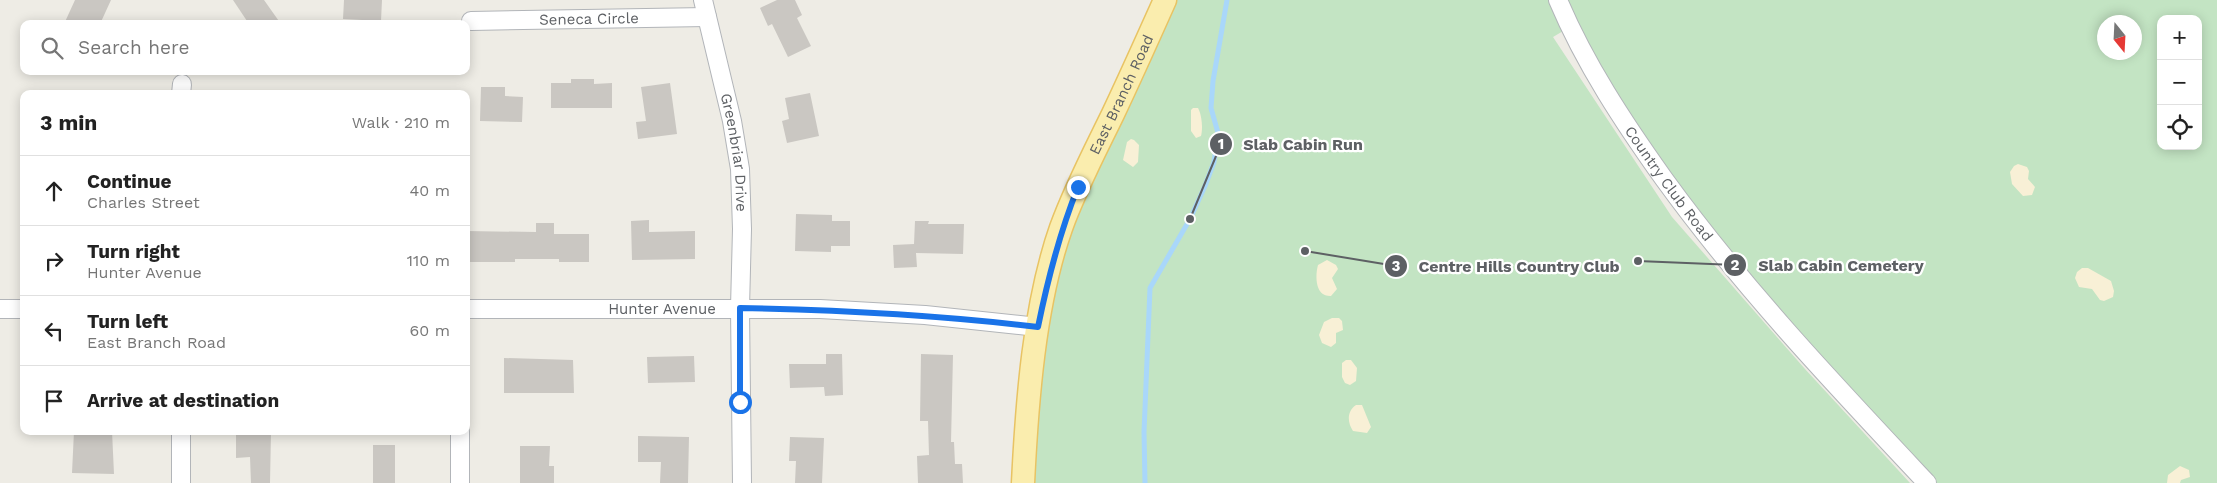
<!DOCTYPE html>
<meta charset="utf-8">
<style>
:root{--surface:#fff;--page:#f2f2f2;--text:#222;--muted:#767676;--line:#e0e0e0}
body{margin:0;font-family:"Work Sans",sans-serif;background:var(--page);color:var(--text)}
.controls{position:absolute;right:15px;top:15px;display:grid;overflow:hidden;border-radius:10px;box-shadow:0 2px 12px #0003}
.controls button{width:45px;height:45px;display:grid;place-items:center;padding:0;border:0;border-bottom:1px solid var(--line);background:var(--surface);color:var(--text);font:25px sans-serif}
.compass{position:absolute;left:2097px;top:15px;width:45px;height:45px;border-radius:50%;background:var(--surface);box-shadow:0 2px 12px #0003;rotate:162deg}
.stop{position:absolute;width:15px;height:15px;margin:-11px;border:4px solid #1a73e8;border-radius:50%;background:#fff}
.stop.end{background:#1a73e8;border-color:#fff;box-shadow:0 1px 5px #0008}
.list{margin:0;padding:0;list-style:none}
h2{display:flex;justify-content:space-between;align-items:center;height:65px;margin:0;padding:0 20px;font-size:21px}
h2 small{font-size:16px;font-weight:400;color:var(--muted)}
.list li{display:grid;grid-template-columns:32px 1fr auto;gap:15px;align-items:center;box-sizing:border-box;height:70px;padding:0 20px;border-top:1px solid var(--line)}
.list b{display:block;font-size:19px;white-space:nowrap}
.list p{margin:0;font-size:16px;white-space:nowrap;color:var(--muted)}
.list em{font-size:16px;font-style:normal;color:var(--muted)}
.icon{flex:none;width:28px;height:28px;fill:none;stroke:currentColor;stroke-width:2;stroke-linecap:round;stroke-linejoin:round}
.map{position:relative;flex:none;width:2217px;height:483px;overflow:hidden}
.search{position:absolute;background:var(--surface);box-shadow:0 2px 12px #0003;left:20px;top:20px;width:450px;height:55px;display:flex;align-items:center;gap:12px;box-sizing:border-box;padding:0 18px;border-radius:10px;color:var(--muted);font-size:19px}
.panel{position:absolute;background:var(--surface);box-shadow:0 2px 12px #0003;left:20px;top:90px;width:450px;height:345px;border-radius:10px}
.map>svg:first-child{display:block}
</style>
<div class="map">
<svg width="2217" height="483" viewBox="0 0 2217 483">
<rect width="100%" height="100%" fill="#eeece5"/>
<path fill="#c3e4c3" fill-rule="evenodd" d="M1165 0H2217V483H1931L1689 213 1570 27 1553 37 1672 217 1805 369 1910 483H1023L1049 273ZM2161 19H2198V146H2161ZM2104 22H2134V52H2104Z"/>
<path fill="#f8f0d6" d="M1193 108H1198C1202 115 1203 129 1201 136L1196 138 1191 131V110Z
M1131 139 1134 140 1139 145 1138 162 1133 167 1123 160 1127 142Z
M2018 164 2027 167 2029 171 2028 179 2035 187 2032 195 2023 196 2012 184 2010 172 2014 166Z
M1327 260 1336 265 1338 269 1332 278 1337 289 1331 296C1315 297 1315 276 1318 265Z
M2082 268H2088L2111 281 2114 291 2113 297 2104 301 2100 300 2092 289 2079 287 2075 278 2077 272Z
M1332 318H1339L1342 321 1343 330 1336 333V343L1331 347 1322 343 1319 335 1324 322Z
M1346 360H1351L1357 368 1356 381 1350 385 1345 383 1342 377V363Z
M1356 405H1362L1371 427 1367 433 1353 431C1347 422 1347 411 1356 405Z
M2180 466 2189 470 2190 477 2181 480 2180 483H2167L2168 475Z"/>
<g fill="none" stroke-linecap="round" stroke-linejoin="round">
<path stroke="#a9d7fa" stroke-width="5" d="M1145 483 1144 432 1150 288 1190 219 1205 186 1214 162 1218 133 1211 108 1213 81 1227 0"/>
</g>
<path fill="#cac7c2" d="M75 0H111L100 24H64Z
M233 0H264L281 24H249Z
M344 0H382L381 21 343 19Z
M777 0H795L802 15 797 18 811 46 788 57 772 24 768 26 760 8Z
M571 79H594V84L612 83V108H551V83H571Z
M670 83 677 134 638 139 636 122 646 121 641 87Z
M481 87H505V96L523 97 522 122 480 121Z
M810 93 819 136 787 143 782 121 789 119 785 98Z
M796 214 832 215V221H850V246H831V252L795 251Z
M649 220V232L695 231V259L632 260 631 221Z
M915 221H929L928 224H964L963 254 916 253 917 267 894 268 893 245 914 244Z
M536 223H554V234H589V262H559V259H515V262H466V231L536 232Z
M826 354H842L843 395 825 396 824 387 790 388 789 364H826Z
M921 354 953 355 951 442H954L955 464H962L963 483H918L917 456 929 455 928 421H920Z
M694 356 695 382 648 383 647 357Z
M504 358 573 360 574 393H504Z
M74 431H112L114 474 72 473Z
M271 432 270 483H251L250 457 236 458V433Z
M638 436 689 437 688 483H660L661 462H638Z
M790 437 824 438 822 483H795L796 461H789Z
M373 445H395V483H373Z
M520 446H550L549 466H554V483H520Z"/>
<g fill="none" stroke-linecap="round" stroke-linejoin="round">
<defs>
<g id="minor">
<path id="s1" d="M703 0 732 121 740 169 742 229 740 308 742 483"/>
<path id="s2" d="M1558 0C1585 64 1624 123 1664 179 1743 288 1835 385 1927 483"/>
<path id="s3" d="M471 21 707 17"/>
<path d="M181 94 182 84"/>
<path d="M0 309H24"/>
<path id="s4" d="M466 309H820L925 315 1038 327"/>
<path d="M181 483V431"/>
<path d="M460 483V431"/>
</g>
<g id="major">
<path id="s5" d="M1023 483C1027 402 1034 305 1061 228 1075 189 1095 151 1113 114 1131 76 1148 38 1165 0"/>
</g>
</defs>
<use href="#minor" stroke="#b2b5b9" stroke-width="20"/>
<use href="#major" stroke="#e8c363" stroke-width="25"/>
<use href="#minor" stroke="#fff" stroke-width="18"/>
<use href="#major" stroke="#faedae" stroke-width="22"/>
</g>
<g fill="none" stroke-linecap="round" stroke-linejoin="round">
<path stroke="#1a73e8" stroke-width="6" d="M740 402V308C840 310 939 315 1038 327 1048 278 1059 234 1078 187"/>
</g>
<g text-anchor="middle" stroke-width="4.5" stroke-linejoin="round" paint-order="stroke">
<g font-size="15" fill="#5d6064" stroke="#fff">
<text dy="5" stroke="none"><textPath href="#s3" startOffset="118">Seneca Circle</textPath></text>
<text dy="5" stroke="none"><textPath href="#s5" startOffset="405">East Branch Road</textPath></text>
<text dy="5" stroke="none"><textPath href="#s1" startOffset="156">Greenbriar Drive</textPath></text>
<text dy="5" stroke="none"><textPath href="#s2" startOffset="215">Country Club Road</textPath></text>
<text dy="5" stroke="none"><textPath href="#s4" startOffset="196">Hunter Avenue</textPath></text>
</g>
</g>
<path fill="none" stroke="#5d6064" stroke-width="2" d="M1190 219L1221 144M1638 261L1735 265M1305 251L1396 266"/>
<g fill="#5d6064" stroke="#fff" stroke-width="2">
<circle cx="1190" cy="219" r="5"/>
<circle cx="1638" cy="261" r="5"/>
<circle cx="1305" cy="251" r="5"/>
<circle cx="1221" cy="144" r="12"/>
<circle cx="1735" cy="265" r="12"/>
<circle cx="1396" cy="266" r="12"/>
</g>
<g font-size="15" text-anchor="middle" font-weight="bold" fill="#fff">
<text x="1221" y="149">1</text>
<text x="1735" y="270">2</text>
<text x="1396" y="271">3</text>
</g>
<g font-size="16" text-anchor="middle" font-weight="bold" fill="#5d6064" stroke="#fff" stroke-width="4.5" stroke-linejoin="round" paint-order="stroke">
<text x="1303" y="150">Slab Cabin Run</text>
<text x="1841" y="271">Slab Cabin Cemetery</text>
<text x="1519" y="272">Centre Hills Country Club</text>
</g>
</svg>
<div class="controls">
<button>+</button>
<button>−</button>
<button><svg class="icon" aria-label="locate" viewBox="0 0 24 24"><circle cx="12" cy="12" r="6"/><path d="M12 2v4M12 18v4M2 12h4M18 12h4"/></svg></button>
</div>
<svg class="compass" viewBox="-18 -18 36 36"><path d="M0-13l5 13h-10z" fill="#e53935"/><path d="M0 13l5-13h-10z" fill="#767676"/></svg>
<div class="stop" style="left:740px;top:402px"></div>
<div class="stop end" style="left:1078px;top:187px"></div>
<div class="search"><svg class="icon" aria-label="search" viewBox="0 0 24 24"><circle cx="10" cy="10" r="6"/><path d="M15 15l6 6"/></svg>Search here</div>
<section class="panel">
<h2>3 min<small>Walk · 210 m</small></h2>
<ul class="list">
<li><svg class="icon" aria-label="ahead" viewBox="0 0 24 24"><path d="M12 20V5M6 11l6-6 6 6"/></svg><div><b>Continue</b><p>Charles Street</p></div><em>40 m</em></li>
<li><svg class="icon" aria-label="right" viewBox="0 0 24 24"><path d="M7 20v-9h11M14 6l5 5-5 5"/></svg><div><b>Turn right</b><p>Hunter Avenue</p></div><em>110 m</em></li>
<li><svg class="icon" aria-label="left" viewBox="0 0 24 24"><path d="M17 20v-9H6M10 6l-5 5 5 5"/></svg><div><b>Turn left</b><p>East Branch Road</p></div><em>60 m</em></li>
<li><svg class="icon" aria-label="arrive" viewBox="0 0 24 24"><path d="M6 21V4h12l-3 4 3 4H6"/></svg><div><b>Arrive at destination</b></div></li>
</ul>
</section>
</div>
